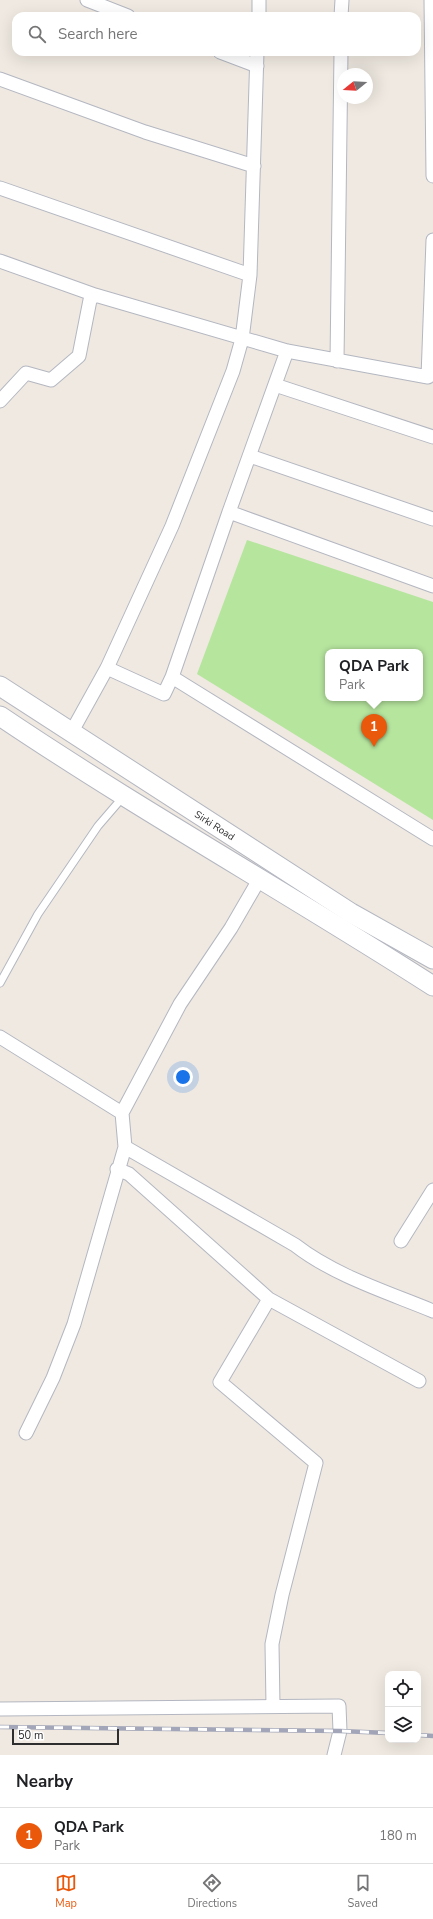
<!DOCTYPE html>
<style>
:root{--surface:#fff;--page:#f6f6f6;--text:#202124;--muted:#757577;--line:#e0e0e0;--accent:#ea580c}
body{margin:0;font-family:"Nunito Sans",sans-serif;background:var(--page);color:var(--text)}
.controls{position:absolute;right:12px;bottom:12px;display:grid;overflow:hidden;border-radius:8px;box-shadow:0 4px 16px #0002}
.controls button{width:36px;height:36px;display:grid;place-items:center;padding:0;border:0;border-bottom:1px solid var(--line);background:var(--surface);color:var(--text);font:20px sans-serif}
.compass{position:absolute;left:337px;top:68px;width:36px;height:36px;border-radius:50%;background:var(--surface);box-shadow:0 4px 16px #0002;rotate:252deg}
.scale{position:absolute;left:12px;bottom:10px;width:107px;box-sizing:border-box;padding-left:4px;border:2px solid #2e2e2e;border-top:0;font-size:11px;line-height:14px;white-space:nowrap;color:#2e2e2e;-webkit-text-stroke:3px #fff;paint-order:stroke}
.you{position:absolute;left:183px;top:1077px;width:14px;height:14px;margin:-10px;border:3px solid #fff;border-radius:50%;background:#1a73e8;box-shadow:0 0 0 6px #1a73e833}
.badge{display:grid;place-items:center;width:26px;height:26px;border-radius:50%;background:var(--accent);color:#fff;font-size:13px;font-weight:700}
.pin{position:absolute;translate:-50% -33px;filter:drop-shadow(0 1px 2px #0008)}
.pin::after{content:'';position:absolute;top:21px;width:14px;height:12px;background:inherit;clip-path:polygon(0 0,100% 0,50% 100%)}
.popup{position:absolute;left:325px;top:649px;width:98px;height:52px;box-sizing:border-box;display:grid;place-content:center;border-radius:8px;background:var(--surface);filter:drop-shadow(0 1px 3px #0005);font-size:13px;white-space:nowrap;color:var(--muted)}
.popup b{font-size:15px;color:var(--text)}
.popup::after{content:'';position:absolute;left:50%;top:100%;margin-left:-8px;border:8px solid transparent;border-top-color:var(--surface)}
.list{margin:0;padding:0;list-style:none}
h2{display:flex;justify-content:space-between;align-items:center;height:52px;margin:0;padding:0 16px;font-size:17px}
h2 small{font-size:13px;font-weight:400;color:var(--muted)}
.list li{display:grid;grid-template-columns:26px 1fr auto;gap:12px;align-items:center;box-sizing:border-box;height:56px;padding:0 16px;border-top:1px solid var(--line)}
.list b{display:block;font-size:15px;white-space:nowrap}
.list p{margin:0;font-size:13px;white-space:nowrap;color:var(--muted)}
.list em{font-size:13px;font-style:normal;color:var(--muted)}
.icon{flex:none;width:22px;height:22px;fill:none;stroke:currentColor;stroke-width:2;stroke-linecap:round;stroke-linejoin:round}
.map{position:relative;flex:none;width:433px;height:1755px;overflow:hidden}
.search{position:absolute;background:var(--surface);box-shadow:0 4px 16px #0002;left:12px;right:12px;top:12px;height:44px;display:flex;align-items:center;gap:10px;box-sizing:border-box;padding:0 14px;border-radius:12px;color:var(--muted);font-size:15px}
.sheet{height:108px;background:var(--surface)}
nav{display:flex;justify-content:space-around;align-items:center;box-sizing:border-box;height:56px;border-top:1px solid var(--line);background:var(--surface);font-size:11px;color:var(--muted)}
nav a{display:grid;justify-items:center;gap:2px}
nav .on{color:var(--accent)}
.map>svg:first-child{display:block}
</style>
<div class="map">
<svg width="433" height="1755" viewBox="0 0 433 1755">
<rect width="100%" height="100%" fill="#efe9e1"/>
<path fill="#b6e59e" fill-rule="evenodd" d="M247 540 433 602V820L197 674ZM328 652H420V698H328Z"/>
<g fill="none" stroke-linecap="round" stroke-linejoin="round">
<defs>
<path id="service" d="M0 983 38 914 98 826 123 797"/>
<path id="minor" d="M87 0 128 16
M431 0 433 176
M259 16V0
M341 16 342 0
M220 52 257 66
M0 79 145 132 254 166
M0 188 250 275
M0 261 95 295
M337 361 341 52
M275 385 433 437
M0 401 26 373 51 380 79 356 90 300 95 295 287 351 428 377 433 240
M250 456 433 519
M229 512 287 351
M107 668 164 694 172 677 229 512 433 586
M172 677 433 839
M71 733 107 668 172 526 233 371 242 339 250 275 257 52
M0 1037 122 1113
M125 1147 295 1245C335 1276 387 1292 433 1311
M117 1169 129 1174 269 1299 419 1381
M401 1241 433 1190
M269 1299 220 1382 316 1463 282 1595 272 1644 273 1706
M26 1433 53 1378 74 1324 125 1147 122 1113 180 1004 231 928 260 878
M0 1709 339 1706 340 1731 334 1755"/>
<g id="secondary">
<path id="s1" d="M0 686 351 913 433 959"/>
<path d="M0 716C141 811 290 894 433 986"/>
</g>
</defs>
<use href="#service" stroke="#b4b7c1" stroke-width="9"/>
<use href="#minor" stroke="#b4b7c1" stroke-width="15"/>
<use href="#secondary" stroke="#b4b7c1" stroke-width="21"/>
<use href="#service" stroke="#fff" stroke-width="7"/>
<use href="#minor" stroke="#fff" stroke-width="13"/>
<use href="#secondary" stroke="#fff" stroke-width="19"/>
<defs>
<path id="rail" d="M0 1727 340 1731 388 1733
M418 1735 433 1736"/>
</defs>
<use href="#rail" stroke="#a3a6b8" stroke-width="4.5"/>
<use href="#rail" stroke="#fff" stroke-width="3" stroke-dasharray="9" stroke-linecap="butt"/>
</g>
<g text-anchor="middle" stroke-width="3" stroke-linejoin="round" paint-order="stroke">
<g font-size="10" fill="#2e2e2e" stroke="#fff">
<text dy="4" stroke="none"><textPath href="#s1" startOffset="256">Sirki Road</textPath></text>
</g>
</g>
</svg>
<div class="controls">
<button><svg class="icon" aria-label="locate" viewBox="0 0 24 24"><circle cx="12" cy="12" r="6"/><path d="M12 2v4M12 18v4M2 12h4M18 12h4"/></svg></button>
<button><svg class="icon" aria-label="layers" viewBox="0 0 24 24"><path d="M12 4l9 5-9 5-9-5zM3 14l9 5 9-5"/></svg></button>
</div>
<svg class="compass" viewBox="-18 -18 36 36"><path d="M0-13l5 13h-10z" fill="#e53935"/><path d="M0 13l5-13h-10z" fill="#757577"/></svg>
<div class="scale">50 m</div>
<div class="you"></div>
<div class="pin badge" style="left:374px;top:747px">1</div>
<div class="popup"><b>QDA Park</b>Park</div>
<div class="search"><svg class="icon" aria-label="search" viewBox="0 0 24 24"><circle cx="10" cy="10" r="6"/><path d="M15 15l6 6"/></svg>Search here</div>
</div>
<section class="sheet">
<h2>Nearby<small></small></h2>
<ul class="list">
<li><span class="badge">1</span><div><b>QDA Park</b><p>Park</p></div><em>180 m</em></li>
</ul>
</section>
<nav>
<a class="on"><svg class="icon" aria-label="map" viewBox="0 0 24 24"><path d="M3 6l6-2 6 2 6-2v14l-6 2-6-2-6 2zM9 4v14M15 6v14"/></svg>Map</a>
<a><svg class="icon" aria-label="directions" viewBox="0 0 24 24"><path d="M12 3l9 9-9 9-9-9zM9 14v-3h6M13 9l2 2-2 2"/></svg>Directions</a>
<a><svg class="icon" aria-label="saved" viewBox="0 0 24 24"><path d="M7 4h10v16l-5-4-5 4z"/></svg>Saved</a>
</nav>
